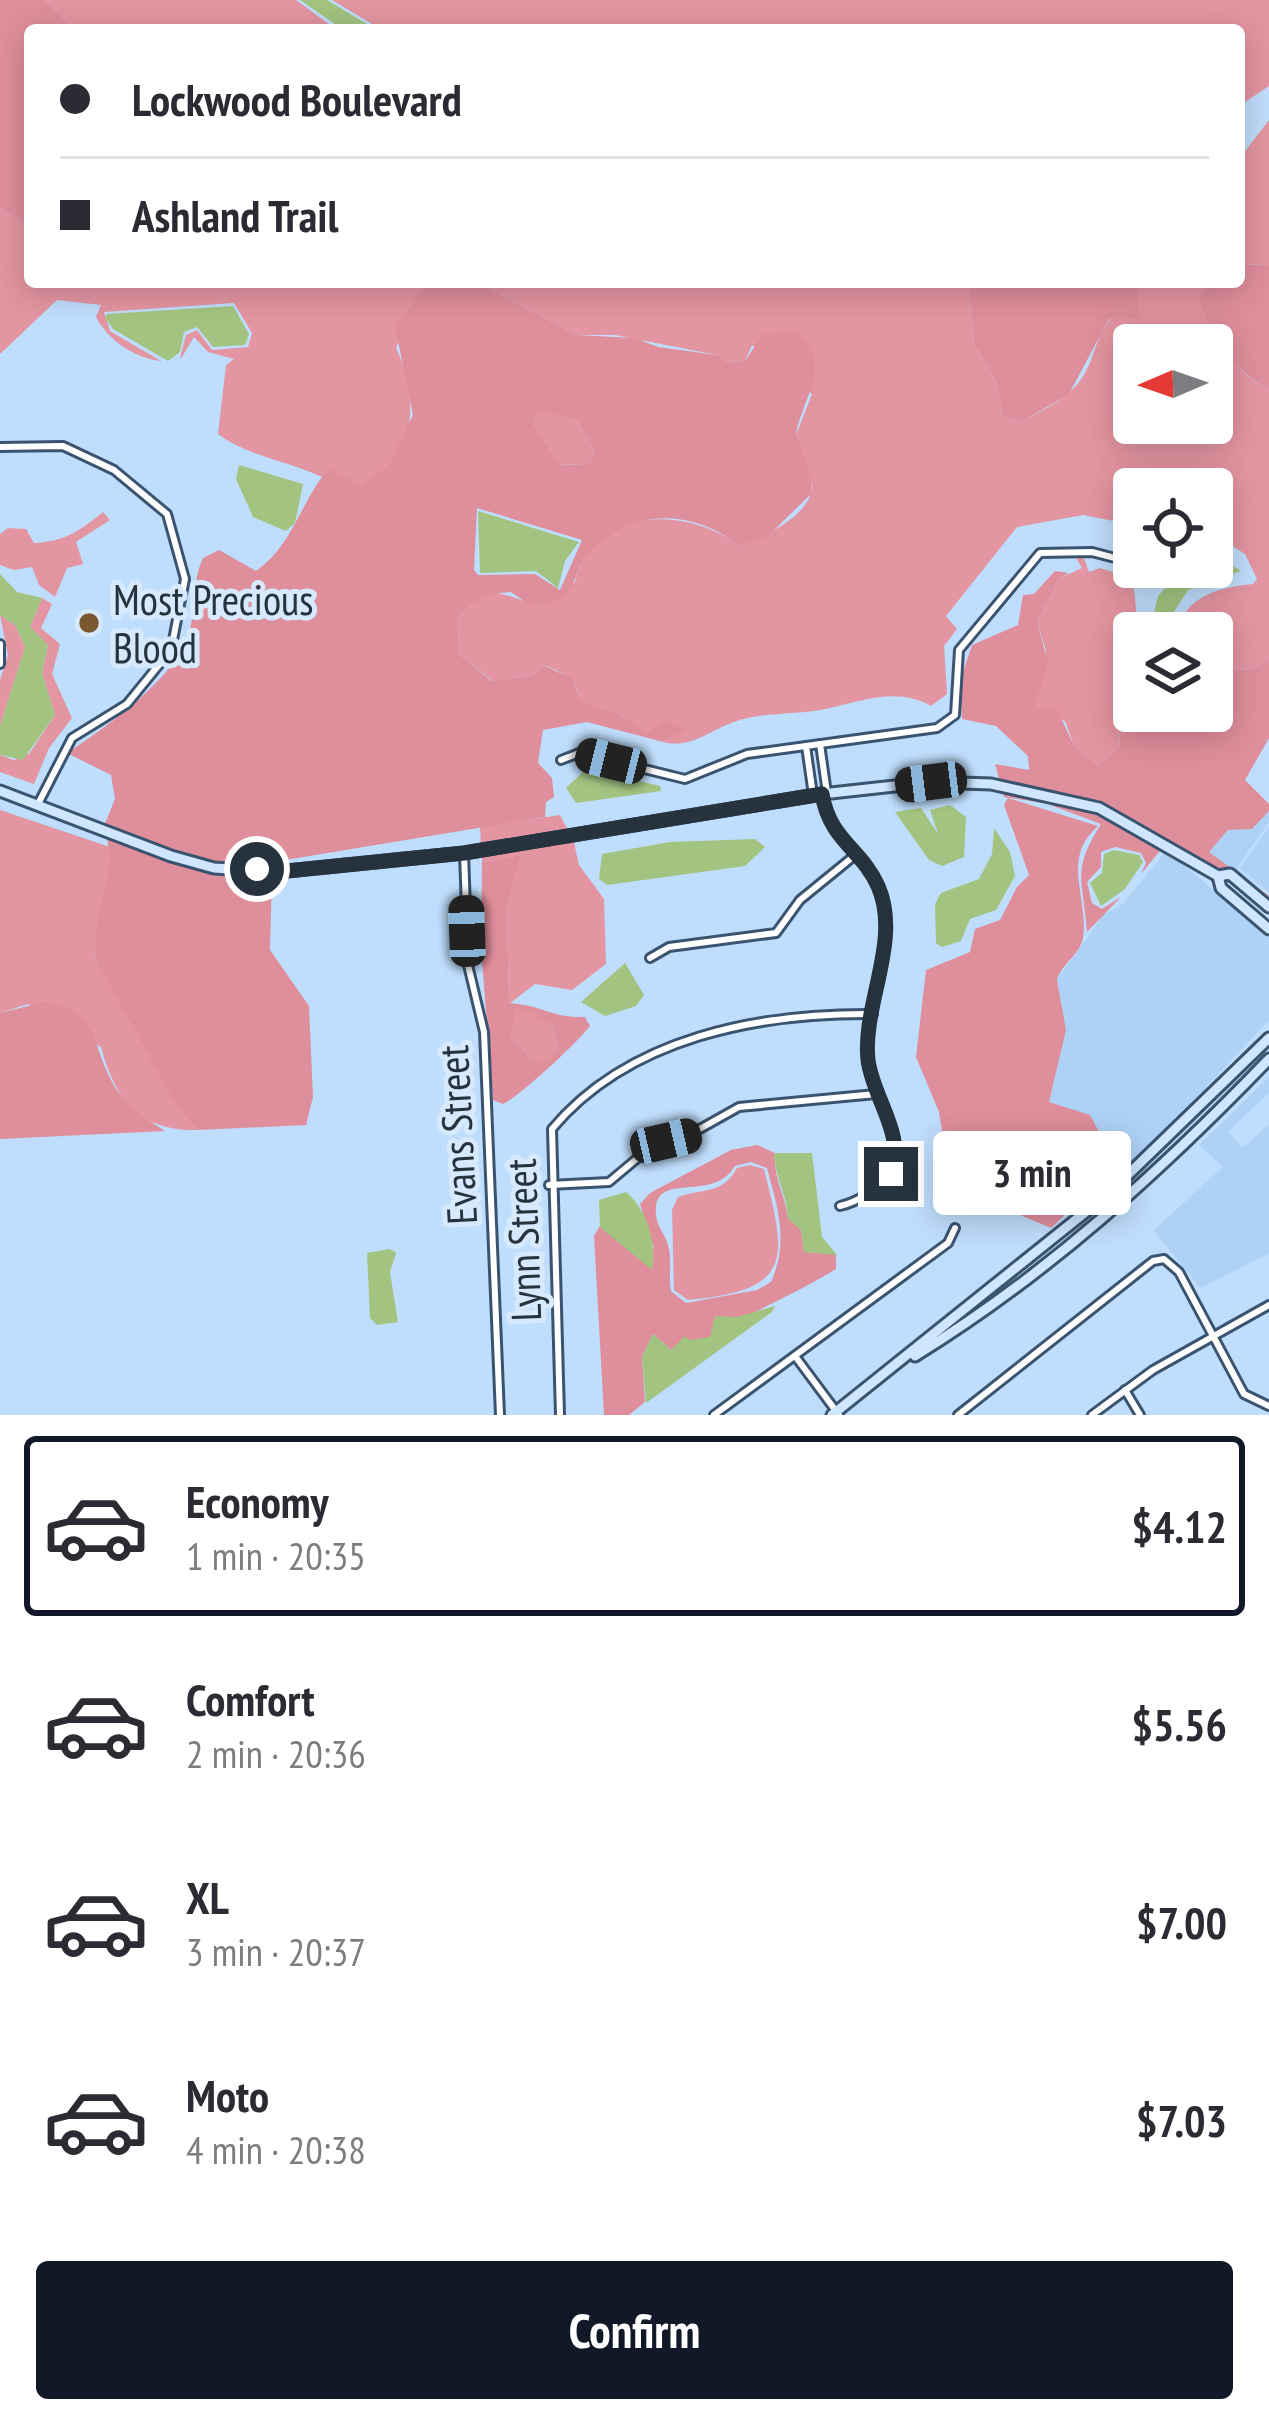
<!DOCTYPE html>
<html lang="en">
<head>
<meta charset="utf-8">
<style>
	body { margin:0; font-family:"PT Sans Narrow",sans-serif; background:#f7f7f7; color:#2b2b33; height:100vh; display:flex; flex-direction:column; font-size:45px; white-space:nowrap }
	* { box-sizing:border-box; margin:0 }
	p { font-size:39px; color:#7c7c81 }
	.icon { flex:none; width:66px; height:66px; fill:none; stroke:currentColor; stroke-width:2; stroke-linecap:round; stroke-linejoin:round }
	.map { position:relative; height:1415px; overflow:hidden }
	.side { display:flex; flex-direction:column; background:#fff; flex:1 }
	.side>* { flex:none }
	.guide { position:absolute; left:24px; top:24px; width:1221px; height:264px; border-radius:12px; box-shadow:0 6px 30px #0003; display:grid; align-content:center; height:264px; padding:0 36px; background:#fff }
	.needle { width:78px; rotate:268deg }
	.buttons { position:absolute; left:1113px; top:324px; display:grid; gap:24px }
	.buttons a { display:grid; place-items:center; width:120px; height:120px; border-radius:12px; background:#fff; box-shadow:0 6px 30px #0003; font-size:60px }
	.end { position:absolute; width:54px; height:54px; margin:-27px; border:15px solid #26323e; background:#fff; box-shadow:0 0 0 6px #fff }
	.from { border-radius:50% }
	.bubble { position:absolute; height:84px; border-radius:12px; background:#fff; box-shadow:0 6px 30px #0003; font-size:39px; font-weight:600; line-height:84px; text-align:center }
	.car { position:absolute; width:36px; height:72px; margin:-36px -18px; border-radius:15px; box-shadow:0 0 9px 3px #0007; background:linear-gradient(#222 24%,#8ab4d8 0 40%,#222 0 76%,#8ab4d8 0 86%,#222 0) }
	.guide b { display:flex; align-items:center; gap:42px; height:114px; font-size:45px }
	.guide b+b { border-top:3px solid #e1e1e2 }
	.guide i { width:30px; height:30px; background:#2b2b33 }
	ul { padding:21px 0 0; list-style:none }
	li { display:flex; align-items:center; gap:36px; height:180px; margin:0 24px 18px; padding:0 12px; border:6px solid transparent; border-radius:12px }
	li div { flex:1 }
	li b { display:block; font-size:45px }
	li em { font-style:normal; font-weight:600 }
	li.on { border-color:#111827 }
	li>.icon { width:108px; height:108px; stroke-width:1.5 }
	.cta { display:flex; gap:24px; margin-top:auto; padding:24px 36px }
	.cta a { flex:1; height:138px; border-radius:12px; background:#111827; color:#fff; font-size:48px; font-weight:600; line-height:138px; text-align:center }
	.map>svg:first-child { display:block }
</style>
</head>
<body>
<div class="map">
<svg width="1269" height="1415" viewBox="0 0 1269 1415">
	<rect width="100%" height="100%" fill="#bfddfc"/>
	<g fill="#aed2f6">
		<polygon points="1269,811 1269,822 1237,868 1267,895 1209,852 1228,830 1252,829"/>
		<polygon points="1269,827 1269,892 1240,868"/>
		<polygon points="1166,851 1269,935 1269,1020 1164,1132 1120,1172 1112,1171 1049,1103 1066,1030 1057,980 1104,914 1123,904"/>
		<polygon points="1269,1077 1269,1093 1228,1131 1242,1148 1269,1125 1269,1253 1200,1288 1154,1230 1223,1167 1199,1145"/>
	</g>
	<g fill="#e395a1" fill-rule="evenodd">
		<polygon points="45,0 296,0 337,30 75,30"/>
		<polygon points="332,0 1269,0 1269,86 1239,106 1239,30 382,30"/>
		<polygon points="1269,120 1269,265 1239,264 1239,159"/>
		<path d="M0,208L30,226V282H429L415,301L396,348C418,393 420,464 362,484L328,470L322,477C289,461 247,456 218,434L226,365L234,359L208,352L194,337L182,357L180,358L186,335L197,330L212,350L248,347L252,333L234,303L104,312L110,331L161,361C134,358 108,340 96,317L101,305L57,300L0,354Z"/>
		<path d="M478,282H968L974,344L996,381L1003,417L1023,421C1046,408 1072,397 1085,373C1095,354 1097,336 1110,319L1120,317L1138,282H1209L1204,285C1217,323 1228,374 1269,389V659C1245,678 1235,667 1212,660V633H1177C1184,596 1220,587 1253,584L1257,579L1245,554L1212,533V489H1134V525L1083,515L1017,527L946,616L957,629L944,646L947,694L931,706C896,685 856,703 820,710C792,715 761,712 734,722C708,731 691,749 663,742L686,730L647,734L617,713L580,701C576,679 563,672 543,665L533,675L493,681L460,655L457,620C484,576 504,597 538,605L575,582C593,505 688,506 740,546C764,537 815,514 812,482C810,467 799,451 796,435L812,394L752,345L745,361L725,362L717,355L615,335H576ZM1134,345H1212V423H1134Z"/>
		<polygon points="539,409 577,420 595,452 589,464 557,465 533,423"/>
		<path d="M103,512L110,520L76,542L83,564L67,568L55,597L39,585L32,567L14,570L0,565V534L8,528L26,529L34,543C64,542 81,530 103,512Z"/>
		<path d="M1076,558H1084L1089,572L1100,568L1129,577C1142,594 1134,669 1134,697L1122,702L1119,747L1098,765L1074,746L1065,721L1033,708L1046,651L1037,621L1060,578L1082,568Z"/>
		<polygon points="42,598 52,604 41,628 60,644 52,674 72,718 49,748 34,784 0,772 0,755 14,760 29,754 55,715 42,673 48,646 30,627"/>
		<polygon points="0,615 15,625 25,647 0,727 0,680 8,655"/>
		<path d="M0,810L110,847C120,886 89,913 96,960L198,1130C140,1132 115,1100 101,1047L28,1004L0,1013Z"/>
		<polygon points="560,815 569,832 481,846 480,827"/>
		<polygon points="573,838 579,865 604,899 606,964 572,990 535,984 509,1004 507,908 519,857 482,862 482,853"/>
		<polygon points="514,1009 532,1011 552,1024 557,1048 548,1061 532,1061 511,1036"/>
		<path d="M750,1165L764,1169C787,1260 794,1290 688,1300L674,1290L672,1210L678,1197C703,1188 722,1195 737,1168Z"/>
	</g>
	<g fill="#df8e9b" fill-rule="evenodd">
		<polygon points="0,0 45,0 75,30 30,30 30,226 0,208"/>
		<path d="M1239,264L1269,265V389C1238,377 1210,330 1199,300L1209,282H1239Z"/>
		<path d="M429,282H478L576,335L635,338L658,347L717,355L725,362L745,361L763,334L796,332C836,362 801,400 796,435L812,478L811,494L769,535L740,546C690,507 630,508 587,555C576,568 577,584 564,596C553,604 541,606 528,604L511,592C488,594 469,599 457,620L460,655L492,681L533,675L543,665L571,678L581,701L617,713L647,733L664,720L687,730L663,742L587,722L543,730L538,763L552,778L554,797L546,802L545,817L273,862L272,868L215,864L104,826L115,799L111,775L67,753C104,729 180,675 190,630C196,604 192,582 203,558L219,550L256,571C293,545 300,503 328,469L362,484L389,466L413,415L395,326ZM539,410L577,420L595,452L589,464L558,465L533,423ZM477,508L582,540L560,590L535,574L478,575L474,570Z"/>
		<polygon points="968,282 1075,282 1080,287 1138,282 1139,318 1109,319 1069,394 1023,421 1003,417 996,381 974,344"/>
		<path d="M1055,571L1069,573L1060,578L1037,621L1048,663L1034,708L1057,709L1074,746L1098,765L1119,747L1122,702L1134,697V711H1212V660C1235,667 1245,678 1269,659V738L1245,780L1269,804V811L1252,829L1228,830L1209,852L1269,896V902L1103,806L1000,782L995,764L1029,770L1028,756L996,726L962,719L960,681L972,645L1018,625L1023,595L1034,594Z"/>
		<path d="M1002,789L1097,812L1163,847L1141,874L1146,863L1141,853L1115,847L1101,852V867L1087,882L1092,903L1102,909L1121,897L1087,932C1083,878 1071,872 1101,824L1045,803L1004,797Z"/>
		<path d="M1008,798L1098,826C1060,859 1089,897 1083,938C1080,955 1062,963 1057,980L1066,1030L1049,1102L1090,1115L1104,1141L1101,1155L1112,1171L1051,1228L999,1206L961,1199L948,1170L939,1112L916,1057L926,970L970,952L975,929L1000,920L1017,887L1029,875L1004,805Z"/>
		<path d="M106,835L169,860L272,875L270,950L309,1006L313,1097L306,1125L198,1130L174,1101L96,960C89,913 119,881 106,835Z"/>
		<path d="M520,856L507,908L509,1003C542,1005 551,1018 585,1017L590,1026C578,1042 520,1096 503,1104L493,1100L481,948L482,862ZM515,1009L538,1015L534,1019L552,1024L557,1048L548,1061H532L511,1036Z"/>
		<path d="M48,1001C99,1016 90,1038 110,1078C122,1103 143,1117 165,1131L0,1139V1013Z"/>
		<path d="M757,1145L775,1153C773,1178 785,1194 788,1218L801,1230L804,1252L836,1254V1269C794,1295 756,1309 715,1334C702,1342 685,1343 671,1350L653,1334L642,1357L645,1402L629,1415H604L594,1236L600,1226L654,1248L640,1204L650,1193L731,1150ZM751,1162L767,1168C778,1210 789,1241 771,1282L757,1290L686,1303L671,1291C668,1275 673,1257 667,1242C664,1233 657,1226 656,1215C652,1168 712,1205 735,1166Z"/>
	</g>
	<g fill="#a3c480">
		<polygon points="300,0 327,0 377,30 342,29"/>
		<polygon points="233,306 249,334 245,345 213,347 197,327 184,332 180,352 168,361 113,329 105,318 107,314"/>
		<polygon points="239,465 303,484 295,523 286,531 253,517 236,479"/>
		<polygon points="478,511 579,542 565,561 558,588 536,571 480,573"/>
		<polygon points="1212,552 1241,571 1188,590 1163,629 1150,630 1158,596 1184,567 1212,567"/>
		<polygon points="0,574 17,592 42,598 30,627 48,645 42,673 55,715 23,760 0,755 0,727 25,647 15,625 0,615"/>
		<polygon points="587,768 660,786 661,791 576,803 566,788"/>
		<polygon points="950,805 966,817 964,857 942,866 929,860 895,812 921,808 938,834 930,810"/>
		<polygon points="994,828 1010,852 1015,876 996,910 970,919 961,941 942,947 936,943 935,904 941,893 979,879 992,854"/>
		<polygon points="755,839 765,847 745,866 607,885 599,879 602,854 670,842"/>
		<polygon points="1114,850 1139,855 1143,862 1125,889 1101,906 1090,883 1102,873 1104,854"/>
		<polygon points="625,963 644,995 636,1006 605,1016 581,1002"/>
		<path d="M774,1153H812L822,1237L837,1255L804,1252L801,1230L788,1219C787,1194 775,1178 774,1153Z"/>
		<path d="M626,1192C647,1209 657,1244 652,1270L600,1227L599,1200Z"/>
		<polygon points="390,1249 396,1253 390,1272 398,1322 377,1325 370,1318 367,1253"/>
		<polygon points="775,1306 772,1312 646,1403 642,1357 653,1334 671,1350 685,1336 689,1340 710,1337 715,1316 737,1317"/>
	</g>
	<g fill="none" stroke-linecap="round" stroke-linejoin="round">
		<defs>
			<g id="street">
				<polyline points="0,447 63,446 114,470 167,514 185,579 171,650 127,704 72,738 38,804"/>
				<polyline points="1149,567 1157,569"/>
				<polyline points="0,644 0,664"/>
				<polyline points="820,744 827,793"/>
				<polyline points="806,746 813,795"/>
				<polyline points="561,760 579,753 685,779 747,754 937,728 955,715 959,650 1040,553 1092,552 1134,563"/>
				<path d="M822,794C830,845 863,849 878,887C899,939 866,1001 868,1054C870,1092 907,1132 893,1171C888,1186 854,1203 840,1206"/>
				<polyline points="464,853 468,965 484,1032 500,1415"/>
				<polyline points="650,958 669,947 776,933 800,900 854,856"/>
				<polyline points="549,1185 609,1182 646,1151 689,1135 739,1107 876,1094"/>
				<polyline points="795,1356 839,1415"/>
				<polyline points="1125,1390 1140,1415"/>
				<path d="M560,1415L552,1129C629,1037 759,1013 873,1014"/>
				<polyline points="714,1415 948,1243 955,1228"/>
				<polyline points="958,1415 1153,1261 1164,1259 1179,1272 1244,1394 1269,1406"/>
				<polyline points="1092,1415 1153,1370 1269,1305"/>
			</g>
			<g id="secondary">
				<polyline points="0,791 171,856 214,868 277,872 464,853 822,794 931,782 991,784 1099,808 1218,876 1230,874 1269,907"/>
				<polyline points="1218,876 1221,888 1269,929"/>
				<path d="M915,1356C1047,1275 1162,1170 1269,1059"/>
				<polyline points="832,1415 1108,1194 1269,1038"/>
			</g>
		</defs>
		<use href="#street" stroke="#3a546f" stroke-width="12"/>
		<use href="#secondary" stroke="#3a546f" stroke-width="15"/>
		<use href="#street" stroke="#fff" stroke-width="6"/>
		<use href="#secondary" stroke="#cee6fe" stroke-width="9"/>
	</g>
	<g fill="none" stroke-linecap="round" stroke-linejoin="round">
		<path stroke="#26323e" stroke-width="15" d="M257,869L277,872L464,853L822,794C830,841 861,848 878,886C902,940 862,1005 868,1060C873,1099 906,1134 891,1174"/>
	</g>
	<circle fill="#79572f" stroke="#d7e9fc" stroke-width="4.5" cx="89" cy="623" r="12"/>
	<g text-anchor="middle" dominant-baseline="central" stroke-width="10" stroke-linejoin="round" paint-order="stroke">
		<g font-size="42" fill="#26323e" stroke="#d7e9fc" text-anchor="start">
			<text x="113" y="599">Most Precious<tspan x="113" dy="48">Blood</tspan></text>
		</g>
		<g font-size="42" fill="#26323e" stroke="#d7e9fc">
			<text transform="translate(457 1135) rotate(-93)">Evans Street</text>
			<text transform="translate(523 1240) rotate(-92)">Lynn Street</text>
		</g>
	</g>
</svg>
<div class="buttons">
<a><svg class="needle" viewBox="-14 -14 28 28"><path d="M0-13l5 13h-10z" fill="#e53935"/><path d="M0 13l5-13h-10z" fill="#7c7c81"/></svg></a>
<a><svg class="icon" aria-label="locate" viewBox="0 0 24 24"><circle cx="12" cy="12" r="6"/><path d="M12 2v4M12 18v4M2 12h4M18 12h4"/></svg></a>
<a><svg class="icon" aria-label="layers" viewBox="0 0 24 24"><path d="M12 4l9 5-9 5-9-5zM3 14l9 5 9-5"/></svg></a>
</div>
<i class="end from" style="left:257px;top:869px"></i>
<i class="end" style="left:891px;top:1174px"></i>
<div class="bubble" style="left:933px;top:1131px;width:198px">3 min</div>
<i class="car" style="left:611px;top:761px;rotate:284deg"></i>
<i class="car" style="left:931px;top:782px;rotate:263deg"></i>
<i class="car" style="left:467px;top:931px;rotate:358deg"></i>
<i class="car" style="left:666px;top:1141px;rotate:77deg"></i>
<div class="guide">
<b><i class="from"></i>Lockwood Boulevard</b>
<b><i></i>Ashland Trail</b>
</div>
</div>
<section class="side">
<ul>
<li class="on"><svg class="icon" aria-label="car" viewBox="0 0 24 24"><path d="M5 17H2v-5l4-1 3-4h7l3 4 3 1v5h-3M9 17h6M6 11h13"/><circle cx="7" cy="17" r="2"/><circle cx="17" cy="17" r="2"/></svg><div><b>Economy</b><p>1 min · 20:35</p></div><em>$4.12</em></li>
<li><svg class="icon" aria-label="car" viewBox="0 0 24 24"><path d="M5 17H2v-5l4-1 3-4h7l3 4 3 1v5h-3M9 17h6M6 11h13"/><circle cx="7" cy="17" r="2"/><circle cx="17" cy="17" r="2"/></svg><div><b>Comfort</b><p>2 min · 20:36</p></div><em>$5.56</em></li>
<li><svg class="icon" aria-label="car" viewBox="0 0 24 24"><path d="M5 17H2v-5l4-1 3-4h7l3 4 3 1v5h-3M9 17h6M6 11h13"/><circle cx="7" cy="17" r="2"/><circle cx="17" cy="17" r="2"/></svg><div><b>XL</b><p>3 min · 20:37</p></div><em>$7.00</em></li>
<li><svg class="icon" aria-label="car" viewBox="0 0 24 24"><path d="M5 17H2v-5l4-1 3-4h7l3 4 3 1v5h-3M9 17h6M6 11h13"/><circle cx="7" cy="17" r="2"/><circle cx="17" cy="17" r="2"/></svg><div><b>Moto</b><p>4 min · 20:38</p></div><em>$7.03</em></li>
</ul>
<div class="cta"><a>Confirm</a></div>
</section>
</body>
</html>
